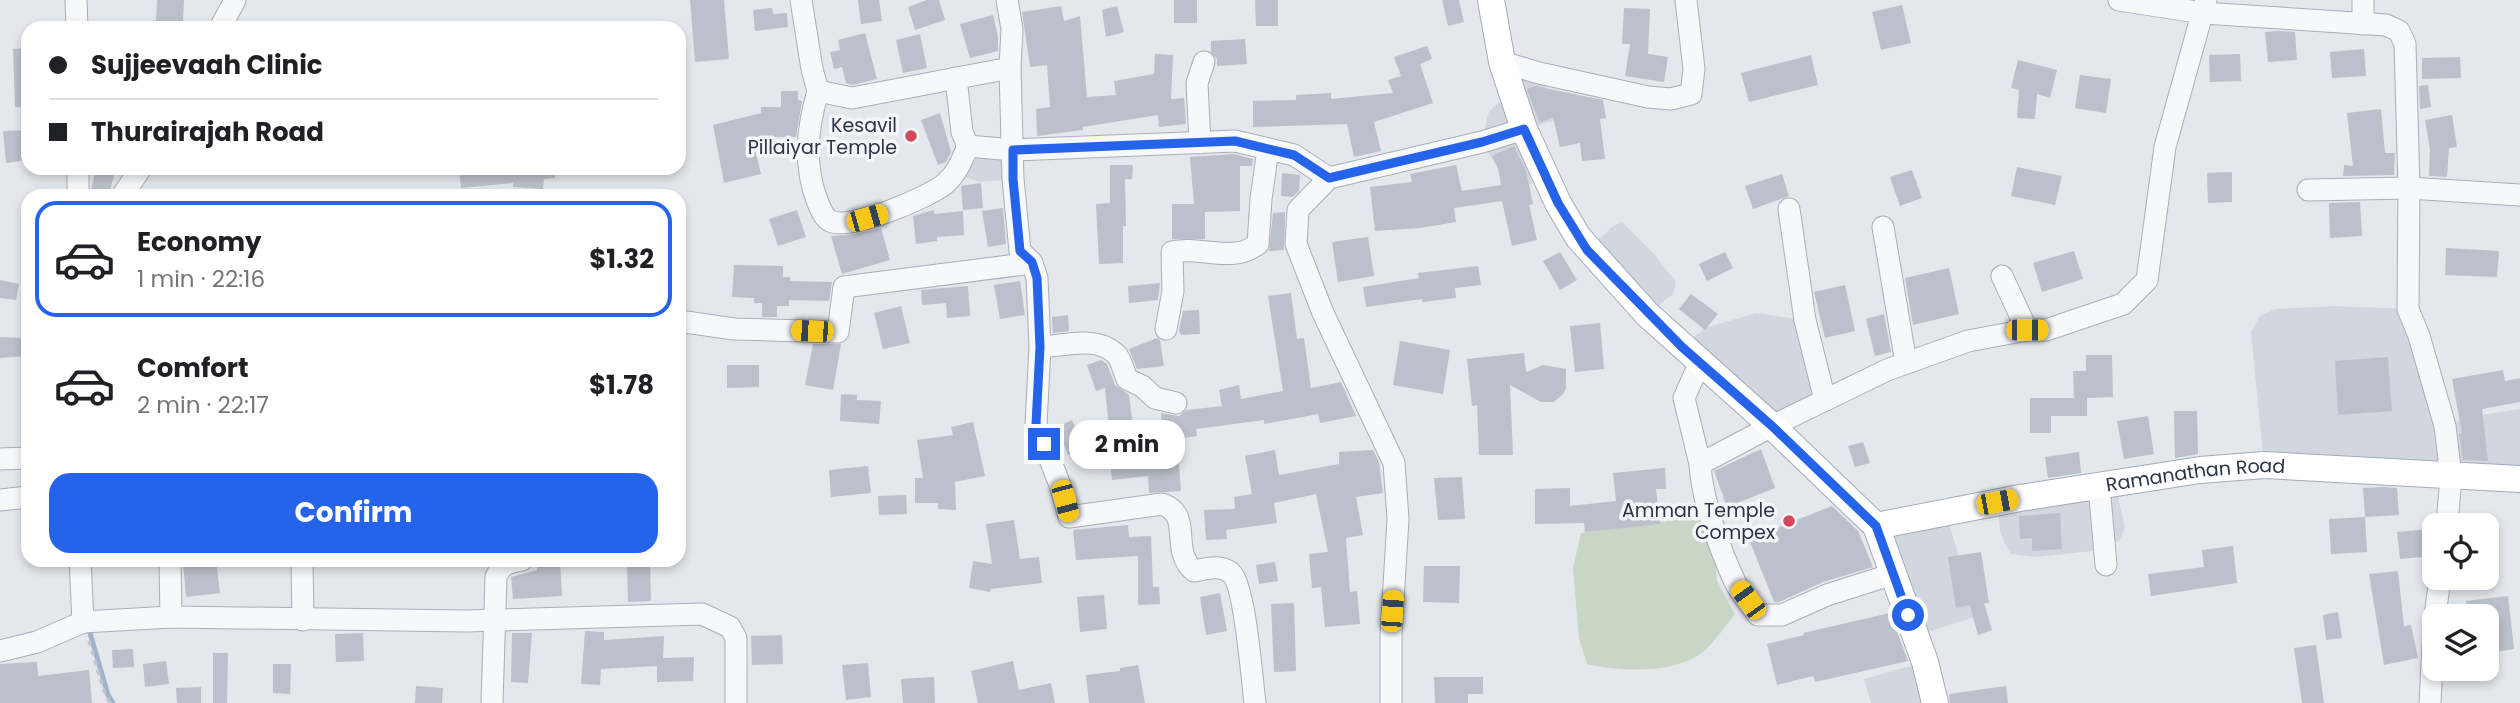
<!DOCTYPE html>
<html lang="en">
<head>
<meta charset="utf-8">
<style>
	body { margin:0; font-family:Poppins,sans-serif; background:#f2f2f2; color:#202124; height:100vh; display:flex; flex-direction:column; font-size:26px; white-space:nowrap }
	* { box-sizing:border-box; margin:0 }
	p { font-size:23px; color:#757577 }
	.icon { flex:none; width:38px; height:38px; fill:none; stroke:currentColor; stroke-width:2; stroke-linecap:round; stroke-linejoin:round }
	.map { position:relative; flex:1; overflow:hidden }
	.side { position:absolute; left:21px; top:189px; width:665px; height:378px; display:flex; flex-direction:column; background:#fff; border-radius:21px; box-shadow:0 4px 10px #0003 }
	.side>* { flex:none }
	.hud { position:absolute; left:21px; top:21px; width:665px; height:154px; border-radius:21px; box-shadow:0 4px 10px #0003; display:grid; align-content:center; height:154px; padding:0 28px; background:#fff }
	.controls { position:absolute; left:2422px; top:513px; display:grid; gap:14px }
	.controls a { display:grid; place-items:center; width:77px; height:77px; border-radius:14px; background:#fff; box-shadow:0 4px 10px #0003; font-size:35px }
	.end { position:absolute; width:32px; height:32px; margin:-16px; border:9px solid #2563eb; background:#fff; box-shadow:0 0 0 4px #fff }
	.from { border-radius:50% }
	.bubble { position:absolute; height:49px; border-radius:21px; background:#fff; box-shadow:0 4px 10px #0003; font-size:23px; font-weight:700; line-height:49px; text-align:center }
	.car { position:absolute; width:21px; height:42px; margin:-21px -10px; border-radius:9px; box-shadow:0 0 5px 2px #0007; background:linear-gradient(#f5c518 24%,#345 0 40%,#f5c518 0 76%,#345 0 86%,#f5c518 0) }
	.hud b { display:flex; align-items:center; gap:24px; height:66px; font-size:26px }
	.hud b+b { border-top:2px solid #e0e0e0 }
	.hud i { width:18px; height:18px; background:#202124 }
	ul { padding:12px 0 0; list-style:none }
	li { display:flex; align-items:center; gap:21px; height:116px; margin:0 14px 10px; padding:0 14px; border:4px solid transparent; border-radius:21px }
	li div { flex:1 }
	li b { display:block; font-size:26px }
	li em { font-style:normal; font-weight:700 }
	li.active { border-color:#2563eb }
	li>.icon { width:63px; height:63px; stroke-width:1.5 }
	.cta { display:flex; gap:14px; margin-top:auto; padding:14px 28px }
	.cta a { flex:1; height:80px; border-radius:21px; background:#2563eb; color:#fff; font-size:28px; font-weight:700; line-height:80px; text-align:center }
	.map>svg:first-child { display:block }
</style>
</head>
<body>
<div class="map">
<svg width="2520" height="703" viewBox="0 0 2520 703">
	<rect width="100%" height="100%" fill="#e4e7ec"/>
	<g fill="#d2d6de">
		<polygon points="1502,62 1539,73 1557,104 1559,114 1553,121 1524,129 1544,176 1523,188 1507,183 1482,142 1488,114 1493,107 1512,94"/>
		<polygon points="968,146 1013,150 1013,179 979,182 956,173"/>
		<polygon points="1622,222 1653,253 1676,282 1673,294 1647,314 1587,250 1612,227"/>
		<polygon points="2333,306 2408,309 2445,426 2470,417 2520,409 2520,479 2264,465 2251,332 2260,316 2276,309"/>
		<polygon points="1756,313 1805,320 1825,400 1772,426 1682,347 1705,328"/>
		<polygon points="2115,483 2125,528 2119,541 2092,551 2036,557 2011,554 2004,542 2000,530 1997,502"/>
		<polygon points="1945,512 1978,616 1915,636 1876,526"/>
		<polygon points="1925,662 1935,703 1871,703 1864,679"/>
	</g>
	<path fill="#c9d6c5" d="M1705,516L1715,555L1717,581L1735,614C1725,626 1715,642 1703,652C1674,674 1621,672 1587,664L1579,639L1573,568L1581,533Z"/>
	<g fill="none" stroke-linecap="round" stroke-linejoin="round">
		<polyline stroke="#9fb4cc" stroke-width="5" points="88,626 108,695 113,703"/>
	</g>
	<g fill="#bbc0ca">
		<polygon points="157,0 184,0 183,22 156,21"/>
		<polygon points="690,0 724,0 729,59 695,62"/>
		<polygon points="858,0 879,0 882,21 861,24"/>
		<polygon points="927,0 939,0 945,20 915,30 908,7"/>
		<rect x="1174" y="0" width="23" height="23"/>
		<polygon points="1255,0 1278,0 1278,26 1256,26"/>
		<polygon points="1442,0 1459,0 1464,22 1448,26"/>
		<polygon points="1902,5 1911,43 1881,50 1872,12"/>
		<polygon points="1061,6 1064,21 1080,16 1087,97 1116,95 1114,81 1154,74 1155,54 1173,55 1171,99 1184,98 1186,124 1159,127 1158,115 1083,127 1083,130 1037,136 1036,109 1050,107 1047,65 1030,67 1022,12"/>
		<polygon points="1117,6 1124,32 1106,37 1102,10"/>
		<polygon points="772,8 773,14 787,13 788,27 755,31 753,10"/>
		<polygon points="1624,8 1650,9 1648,54 1668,57 1664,82 1625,76 1630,44 1622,44"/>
		<polygon points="993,15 998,37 998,51 970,58 960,24"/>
		<polygon points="2277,31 2295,32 2297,60 2268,62 2265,32"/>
		<polygon points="865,33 877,79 852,85 846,83 842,67 834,69 830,52 840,50 838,40"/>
		<polygon points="920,34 927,68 903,73 896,40"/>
		<polygon points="1245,39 1247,64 1217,66 1217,59 1211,52 1211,41"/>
		<polygon points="1427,46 1432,59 1420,64 1433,103 1374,122 1381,151 1354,157 1347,124 1253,127 1253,101 1296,100 1296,95 1331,93 1331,99 1393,93 1388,80 1401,76 1394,57"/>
		<polygon points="28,48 28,107 15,107 13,49"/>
		<polygon points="2364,49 2366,76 2332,78 2330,52"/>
		<polygon points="2240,54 2241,81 2210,82 2209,55"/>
		<polygon points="1811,55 1818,85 1749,102 1741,73"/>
		<polygon points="2460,57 2461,78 2422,79 2422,58"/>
		<polygon points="2018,60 2057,70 2050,98 2037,94 2035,119 2017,118 2019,90 2011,88"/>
		<polygon points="2080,75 2111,79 2106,113 2075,108"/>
		<polygon points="2428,85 2431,107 2420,109 2419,86"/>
		<polygon points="1535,86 1603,100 1606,118 1600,119 1605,159 1582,161 1580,143 1560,147 1553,117 1540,123 1533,106 1527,89"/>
		<polygon points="781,91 798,91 798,100 802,101 796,137 752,137 761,174 724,183 713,125 761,113 761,107 781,107"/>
		<polygon points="2381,109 2385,153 2395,153 2394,175 2343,176 2344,165 2353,166 2347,113"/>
		<polygon points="940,113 951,152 946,162 938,165 921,120"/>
		<polygon points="2452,115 2457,147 2449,148 2447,177 2429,176 2430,150 2425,120"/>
		<polygon points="28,130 28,160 6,163 3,131"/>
		<polygon points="1514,146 1526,171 1533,204 1529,205 1537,240 1512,246 1502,201 1454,208 1456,222 1420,228 1375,231 1370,187 1412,182 1410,174 1456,165 1462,191 1501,185 1498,168 1492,156"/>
		<polygon points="1234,154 1253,159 1252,166 1240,166 1240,211 1205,212 1205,239 1172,239 1172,204 1194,204 1190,157"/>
		<polygon points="1110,165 1133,165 1132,179 1125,179 1126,226 1123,226 1123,263 1099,264 1096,204 1110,203"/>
		<polygon points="2017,167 2062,176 2055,205 2011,196"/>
		<polygon points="96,168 115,171 109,195 91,190"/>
		<polygon points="459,168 555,168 555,178 544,179 543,189 513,187 513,183 461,188"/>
		<polygon points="1912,170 1922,198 1900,206 1890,177"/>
		<polygon points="2232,172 2232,202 2208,203 2207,173"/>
		<polygon points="1282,173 1300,175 1299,191 1292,197 1281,196"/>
		<polygon points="1782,174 1789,196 1753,209 1745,186"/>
		<polygon points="981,183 983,208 963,210 961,186"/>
		<polygon points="2360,202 2362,236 2330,238 2329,203"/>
		<polygon points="1003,208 1006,244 988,247 982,211"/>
		<polygon points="797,210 806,237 778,246 769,219"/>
		<polygon points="934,210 934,214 963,211 964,235 937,237 937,241 916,244 913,216"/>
		<polygon points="1285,212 1284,250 1269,251 1273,213"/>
		<polygon points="881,228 890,260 842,274 831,236 856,234"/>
		<polygon points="1368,237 1374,276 1338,282 1332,242"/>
		<polygon points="2446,248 2499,251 2497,277 2445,275"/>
		<polygon points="2074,251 2083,279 2042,292 2033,263"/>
		<polygon points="1560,252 1577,280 1560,290 1543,261"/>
		<polygon points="1725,252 1733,268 1707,281 1699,264"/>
		<polygon points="734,265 783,266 783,277 790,277 790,281 832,282 829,301 789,300 789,306 777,306 777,317 762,317 762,303 754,303 754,298 732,297"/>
		<polygon points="1478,266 1481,285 1455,288 1456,298 1422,302 1422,299 1366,307 1363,287 1419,278 1418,273"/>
		<polygon points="1949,268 1959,314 1913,325 1905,278"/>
		<polygon points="0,280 19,284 16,300 0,298"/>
		<polygon points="1020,281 1025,315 1000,319 994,285"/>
		<polygon points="1160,283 1158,300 1129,303 1128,286"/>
		<polygon points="1845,285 1855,331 1825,338 1814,292"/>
		<polygon points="968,286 970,316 947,318 946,303 922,305 921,290"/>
		<polygon points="1291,293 1297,339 1304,338 1311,388 1341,382 1356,416 1320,423 1318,414 1264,424 1264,420 1196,429 1197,436 1177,439 1181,491 1149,493 1148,476 1112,480 1106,429 1109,428 1105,388 1096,391 1087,365 1101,360 1107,364 1115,385 1129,395 1133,427 1162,424 1161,413 1179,416 1187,410 1222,406 1219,390 1239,385 1241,399 1283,391 1268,296"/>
		<polygon points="1691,294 1718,314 1705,330 1679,309"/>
		<polygon points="901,306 910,343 883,349 874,313"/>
		<polygon points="1199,310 1200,334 1181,335 1179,330 1183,311"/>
		<polygon points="1884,314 1891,352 1875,356 1866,319"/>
		<polygon points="1068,315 1069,331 1053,333 1052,317"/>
		<polygon points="1600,323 1604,369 1575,372 1570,326"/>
		<polygon points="0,337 28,338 28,356 0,358"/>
		<polygon points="1157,338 1160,340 1164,366 1137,369 1129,349"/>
		<polygon points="1400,341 1450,350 1443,394 1393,385"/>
		<polygon points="813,344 841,344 833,390 805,385"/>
		<polygon points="1524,353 1526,372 1543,365 1566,369 1566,388 1563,394 1554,402 1541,402 1510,385 1513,455 1479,455 1477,405 1472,406 1467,359"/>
		<polygon points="2086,355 2112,355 2113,397 2087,398 2087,416 2051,416 2051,433 2030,433 2030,398 2074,398 2073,371 2086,371"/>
		<polygon points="2388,357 2392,411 2338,415 2335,361"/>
		<polygon points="727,365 759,365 759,387 727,388"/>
		<polygon points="2503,370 2505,381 2520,378 2520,402 2482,409 2488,461 2463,460 2459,434 2462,433 2452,379"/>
		<polygon points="841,394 857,395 857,400 881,401 879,424 840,421"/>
		<polygon points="2174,411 2197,411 2198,454 2175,458"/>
		<polygon points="2148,416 2154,454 2124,459 2117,421"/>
		<polygon points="1072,420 1084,448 1068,455 1056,427"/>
		<polygon points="973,422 985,476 955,482 956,510 938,509 938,503 915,503 915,478 923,478 917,440 953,435 951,427"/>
		<polygon points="1863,442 1870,463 1855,467 1848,446"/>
		<polygon points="1761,449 1775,488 1727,507 1714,471"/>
		<polygon points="1275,450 1279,475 1339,464 1339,452 1373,450 1379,462 1383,493 1356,497 1363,535 1346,538 1350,592 1357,591 1360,624 1325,627 1321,587 1312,588 1309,554 1328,552 1316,494 1274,503 1277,523 1226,530 1227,539 1206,540 1204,510 1235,509 1234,497 1252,494 1245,456"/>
		<polygon points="2079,452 2081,473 2048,478 2045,457"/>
		<polygon points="868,466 871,493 831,497 829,470"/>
		<polygon points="1665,468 1666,489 1656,489 1660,524 1585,532 1584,523 1535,524 1535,489 1570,488 1570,506 1616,501 1613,473"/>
		<polygon points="1462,477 1465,519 1438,520 1434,478"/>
		<polygon points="2383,487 2397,488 2399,515 2365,517 2363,488"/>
		<polygon points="906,495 907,514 879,515 878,496"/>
		<polygon points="1832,506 1858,531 1873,567 1823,582 1779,602 1774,602 1749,539"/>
		<polygon points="2060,513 2062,549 2032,551 2032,538 2020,539 2019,516"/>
		<polygon points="2365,517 2367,552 2331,554 2329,519"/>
		<polygon points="1014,520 1020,559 1039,557 1042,583 991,589 990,592 969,588 973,561 992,564 986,524"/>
		<polygon points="1128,525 1129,537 1151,536 1153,587 1159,587 1160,604 1138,605 1138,556 1076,560 1073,530"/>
		<polygon points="2431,529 2433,556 2400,559 2397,532"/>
		<polygon points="2233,546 2237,583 2151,596 2148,574 2204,567 2202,550"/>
		<polygon points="1981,552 1989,603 1984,603 1992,630 1978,635 1970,605 1956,608 1948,557"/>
		<polygon points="216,560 220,593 186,597 183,562"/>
		<polygon points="560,560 562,596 513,599 511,577 537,570 537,562"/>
		<polygon points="650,562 651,601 628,602 627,563"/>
		<polygon points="1275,562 1278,581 1259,584 1256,565"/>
		<polygon points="1424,566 1460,566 1459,603 1423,602"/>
		<polygon points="2398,571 2404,626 2411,625 2418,658 2384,665 2369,574"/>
		<polygon points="1220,593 1227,631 1206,635 1200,597"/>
		<polygon points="1104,595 1107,629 1080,632 1077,597"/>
		<polygon points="2508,596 2514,649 2487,653 2487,616 2468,616 2466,601"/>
		<polygon points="1294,603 1296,671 1274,672 1271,604"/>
		<polygon points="2338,612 2342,638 2326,640 2323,615"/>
		<polygon points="1890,613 1908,661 1815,682 1813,676 1777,685 1767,644 1804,635 1803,633"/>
		<polygon points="585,631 604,632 604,640 664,636 663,658 694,657 693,681 657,682 657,666 601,669 600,685 581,684"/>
		<polygon points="363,633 364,661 336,662 335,634"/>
		<polygon points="512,633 532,633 528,683 511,682"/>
		<polygon points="782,635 783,664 752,665 751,636"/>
		<polygon points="2316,645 2324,703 2302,703 2294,648"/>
		<polygon points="133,649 134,667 113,668 112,650"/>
		<polygon points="213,653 228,653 227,703 213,703"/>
		<polygon points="166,661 169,684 145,687 143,664"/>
		<polygon points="1013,661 1019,690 1051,683 1055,703 978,703 971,671"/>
		<polygon points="37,662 38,676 89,670 92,703 0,703 0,664"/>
		<polygon points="868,663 871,697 846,700 842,665"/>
		<polygon points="273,664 291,664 290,694 273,693"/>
		<polygon points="1138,665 1145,703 1089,703 1086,675 1120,671 1120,668"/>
		<polygon points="934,677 935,703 903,703 901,679"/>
		<polygon points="1434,677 1483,677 1483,694 1468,694 1468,703 1435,703"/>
		<polygon points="416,686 443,688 442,703 415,703"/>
		<polygon points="2006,686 2008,703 1950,703 1949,694"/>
		<polygon points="201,687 201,703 177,703 176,688"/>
	</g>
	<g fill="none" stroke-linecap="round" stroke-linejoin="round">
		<defs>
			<g id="minor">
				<polyline points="76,0 77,28"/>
				<polyline points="801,0 812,69 818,91 852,98 1010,68 1012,29 1007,0"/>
				<polyline points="2119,0 2203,13 2386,25 2399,31 2405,44 2409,188 2408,309 2419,336 2445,426 2451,476 2447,525"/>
				<polyline points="2363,24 2363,0"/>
				<polyline points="220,28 235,0"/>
				<polyline points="1502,62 1539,73 1648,97 1671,99 1691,94 1694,69 1686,0"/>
				<polyline points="956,78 962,132 968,146 1013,150 1235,141 1294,155 1329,178"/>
				<path d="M818,91C807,129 803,165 818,203C821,209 823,217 830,221C850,231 930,197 946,183C957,173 962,160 968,146"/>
				<polyline points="1200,143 1197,83 1204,62"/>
				<polyline points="78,168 78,196"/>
				<polyline points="2308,190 2409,188 2520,195"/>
				<polyline points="122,196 141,168"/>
				<polyline points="1789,209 1805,320 1825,400"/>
				<polyline points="1883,227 1906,363"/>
				<path d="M1032,263L1037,278L1040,347L1036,424L1060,485L1069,517L1162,504C1194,515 1169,550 1194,571C1206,569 1220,564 1231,573C1245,585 1252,680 1255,703"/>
				<polyline points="2002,276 2027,330"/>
				<polyline points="679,321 734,329 838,332 844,287 1032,263 1020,251 1013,179 1010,68"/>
				<path d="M1166,329L1173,291L1172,252C1194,247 1214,256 1236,253C1244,253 1252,248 1258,244L1261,199L1268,149"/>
				<path d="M1040,347C1064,346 1096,335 1116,354C1121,359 1124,372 1127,379L1142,386L1155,398L1176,403"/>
				<polyline points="1700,362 1684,398 1700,464"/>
				<polyline points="0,459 28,458"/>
				<polyline points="2099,486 2106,565"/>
				<polyline points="0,500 28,497"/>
				<polyline points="170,560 171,617"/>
				<polyline points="302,560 303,620"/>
				<path d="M1893,574L1827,595L1782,615H1758C1751,605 1742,595 1736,584C1720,550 1702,501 1700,464L1772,426L1887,370L1968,341L2027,330H2046L2123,304L2147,280L2165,147L2206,0"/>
				<polyline points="2435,616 2440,578"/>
				<polyline points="83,622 171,617 467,621 702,614 730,627 736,638 736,703"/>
				<polyline points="0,651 37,642 83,622 80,560"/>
				<path d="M492,703L496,577C501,565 508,562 522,560"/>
				<polyline points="1391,703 1391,635 1398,519 1394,463 1323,313 1296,244 1298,210 1329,178 1482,142 1524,129"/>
				<polyline points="2430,703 2434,625"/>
			</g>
			<g id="major">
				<polyline points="1491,0 1502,62 1524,129 1558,203 1578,237 1647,314 1772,426 1876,526 1925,662 1935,703"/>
				<path id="s1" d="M1876,526L2020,498L2200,470L2264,465L2520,479"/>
			</g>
		</defs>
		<use href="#minor" stroke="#a9aeb7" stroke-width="23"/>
		<use href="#major" stroke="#a3abb8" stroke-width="28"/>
		<polyline stroke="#c2c5cb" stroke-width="3.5" stroke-dasharray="5 5" stroke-linecap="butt" points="89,641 104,691 110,703"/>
		<use href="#minor" stroke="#f7f8fa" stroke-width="21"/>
		<use href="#major" stroke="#fff" stroke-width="26"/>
	</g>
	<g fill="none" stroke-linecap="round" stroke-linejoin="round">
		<polyline stroke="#2563eb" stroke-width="9" points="1044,444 1036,424 1040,347 1037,278 1032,262 1020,251 1013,179 1013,150 1235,141 1294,155 1329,178 1482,142 1524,129 1558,203 1587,250 1682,347 1772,426 1876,526 1908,615"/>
	</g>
	<g fill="#d1495b" stroke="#f4f6f9" stroke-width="2.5">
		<circle cx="911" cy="136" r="7"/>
		<circle cx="1789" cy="521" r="7"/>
	</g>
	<g text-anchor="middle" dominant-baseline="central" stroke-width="7" stroke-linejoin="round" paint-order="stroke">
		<g font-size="19" fill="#2b3445" stroke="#f4f6f9" text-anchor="end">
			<text x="897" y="125">Kesavil<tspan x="897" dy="22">Pillaiyar Temple</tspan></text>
			<text x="1775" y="510">Amman Temple<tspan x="1775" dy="22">Compex</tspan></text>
		</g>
		<g font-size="19" fill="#2b3445" stroke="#f4f6f9">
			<text stroke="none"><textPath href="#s1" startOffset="324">Ramanathan Road</textPath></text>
		</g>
	</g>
</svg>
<div class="controls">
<a><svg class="icon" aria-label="locate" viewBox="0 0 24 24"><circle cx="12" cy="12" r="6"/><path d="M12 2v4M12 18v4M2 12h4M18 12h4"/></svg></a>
<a><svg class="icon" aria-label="layers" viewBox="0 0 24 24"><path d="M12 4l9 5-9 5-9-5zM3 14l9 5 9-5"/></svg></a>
</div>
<i class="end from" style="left:1908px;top:615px"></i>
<i class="end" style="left:1044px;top:444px"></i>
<div class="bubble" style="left:1069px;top:420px;width:116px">2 min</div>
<i class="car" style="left:867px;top:218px;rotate:74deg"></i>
<i class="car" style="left:2027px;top:330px;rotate:90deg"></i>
<i class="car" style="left:812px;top:331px;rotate:272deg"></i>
<i class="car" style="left:1065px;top:501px;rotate:165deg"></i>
<i class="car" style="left:1997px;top:502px;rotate:79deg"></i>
<i class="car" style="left:1748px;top:600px;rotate:324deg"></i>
<i class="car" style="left:1392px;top:611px;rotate:4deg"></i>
<div class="hud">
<b><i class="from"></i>Sujjeevaah Clinic</b>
<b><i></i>Thurairajah Road</b>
</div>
<section class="side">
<ul>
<li class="active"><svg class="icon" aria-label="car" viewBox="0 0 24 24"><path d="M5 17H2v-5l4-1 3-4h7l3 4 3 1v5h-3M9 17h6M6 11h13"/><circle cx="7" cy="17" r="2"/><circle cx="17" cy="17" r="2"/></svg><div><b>Economy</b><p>1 min · 22:16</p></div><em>$1.32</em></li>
<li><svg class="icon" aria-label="car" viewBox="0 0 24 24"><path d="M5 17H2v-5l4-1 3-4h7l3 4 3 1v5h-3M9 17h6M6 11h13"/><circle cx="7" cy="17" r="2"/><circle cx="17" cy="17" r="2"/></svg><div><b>Comfort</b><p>2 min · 22:17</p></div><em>$1.78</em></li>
</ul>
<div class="cta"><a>Confirm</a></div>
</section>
</div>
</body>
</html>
